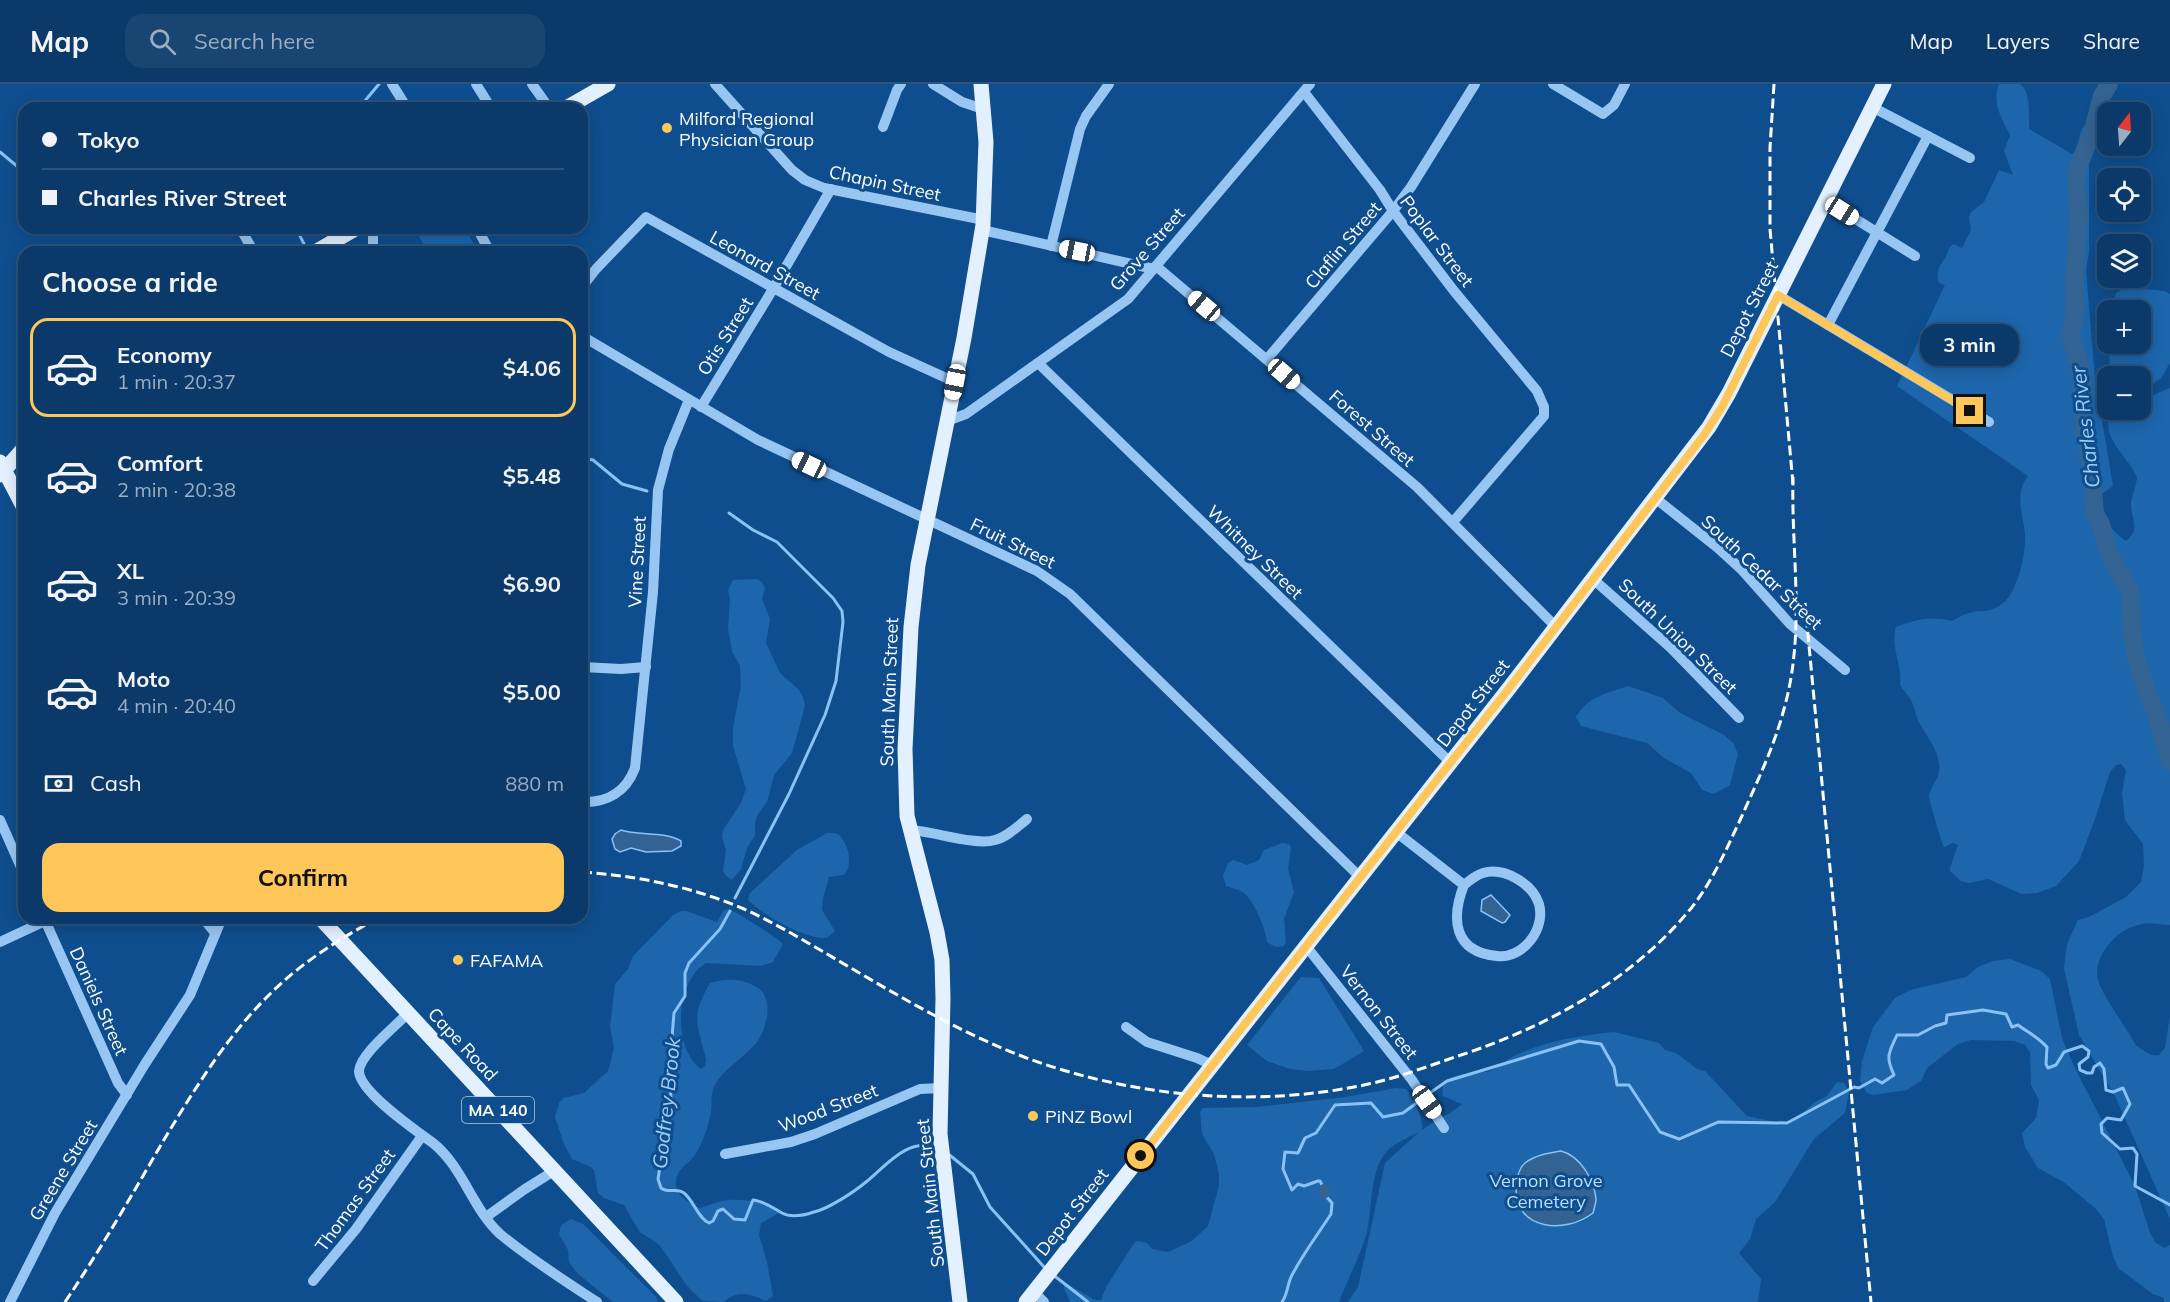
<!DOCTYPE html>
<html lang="en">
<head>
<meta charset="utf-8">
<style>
	body { margin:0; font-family:Mulish,sans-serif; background:#194572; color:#f1f3f6; height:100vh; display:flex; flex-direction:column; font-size:22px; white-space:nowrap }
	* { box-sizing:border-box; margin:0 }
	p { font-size:20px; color:#9aadc1 }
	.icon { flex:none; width:33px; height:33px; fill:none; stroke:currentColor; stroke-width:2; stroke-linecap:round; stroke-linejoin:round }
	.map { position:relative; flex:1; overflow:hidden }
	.panel { position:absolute; left:18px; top:162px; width:570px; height:678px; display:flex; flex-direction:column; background:#0b3a6a; border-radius:18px; box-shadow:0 3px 15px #0003,0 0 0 2px #2b547e }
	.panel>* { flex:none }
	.hud { position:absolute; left:18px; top:18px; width:570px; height:132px; border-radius:18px; box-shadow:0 3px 15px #0003,0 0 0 2px #2b547e; display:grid; align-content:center; height:132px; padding:0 24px; background:#0b3a6a }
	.needle { width:39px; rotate:17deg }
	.fabs { position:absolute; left:2097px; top:18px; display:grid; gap:12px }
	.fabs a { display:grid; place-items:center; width:54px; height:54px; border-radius:12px; background:#0b3a6a; box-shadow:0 3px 15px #0003,0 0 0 2px #2b547e; font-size:30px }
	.end { position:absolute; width:27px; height:27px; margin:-14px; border:8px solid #ffc659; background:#111; box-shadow:0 0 0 3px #111 }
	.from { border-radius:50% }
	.bubble { position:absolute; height:42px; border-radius:18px; background:#0b3a6a; box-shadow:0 3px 15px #0003,0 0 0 2px #2b547e; font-size:20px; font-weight:700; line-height:42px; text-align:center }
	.car { position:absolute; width:18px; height:36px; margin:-18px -9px; border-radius:8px; box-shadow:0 0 4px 2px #0007; background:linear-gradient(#fff 24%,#345 0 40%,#fff 0 76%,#345 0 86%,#fff 0) }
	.hud b { display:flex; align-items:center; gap:21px; height:57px; font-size:22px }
	.hud b+b { border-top:2px solid #2b547e }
	.hud i { width:15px; height:15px; background:#f1f3f6 }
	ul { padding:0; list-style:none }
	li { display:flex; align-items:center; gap:18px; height:99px; margin:0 12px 9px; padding:0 12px; border:3px solid transparent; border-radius:18px }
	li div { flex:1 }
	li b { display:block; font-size:22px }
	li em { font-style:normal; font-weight:700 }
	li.selected { border-color:#ffc659 }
	li>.icon { width:54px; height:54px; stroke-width:1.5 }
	h2 { padding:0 24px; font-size:27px; line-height:72px }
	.pay { display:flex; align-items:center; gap:15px; height:66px; padding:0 24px; font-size:22px }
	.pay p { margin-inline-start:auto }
	.primary-button { display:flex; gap:12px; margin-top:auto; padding:12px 24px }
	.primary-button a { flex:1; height:69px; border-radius:18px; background:#ffc659; color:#111; font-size:24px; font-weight:700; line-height:69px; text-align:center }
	header { display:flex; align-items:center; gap:36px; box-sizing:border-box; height:84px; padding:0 30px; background:#0b3a6a; border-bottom:2px solid #2b547e }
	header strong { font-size:28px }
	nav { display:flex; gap:33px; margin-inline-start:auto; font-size:21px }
	.search { width:420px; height:54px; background:#194572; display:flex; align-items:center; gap:15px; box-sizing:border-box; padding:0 21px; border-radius:18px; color:#9aadc1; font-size:22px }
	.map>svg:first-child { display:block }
</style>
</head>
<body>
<header>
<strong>Map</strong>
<div class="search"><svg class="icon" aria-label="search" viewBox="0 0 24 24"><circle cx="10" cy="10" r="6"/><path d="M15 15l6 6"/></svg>Search here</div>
<nav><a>Map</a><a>Layers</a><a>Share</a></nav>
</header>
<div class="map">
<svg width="2170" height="1218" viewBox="0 0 2170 1218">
	<rect width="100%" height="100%" fill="#0f4e8e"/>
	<g fill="#1d66ac">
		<path d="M1999,0C2005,0 2013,0 2019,0C2031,4 2029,34 2029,45L2072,70C2081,64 2077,46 2087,39C2093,36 2101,41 2107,39V53L2095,60L2089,70V168L2086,186L2095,295L2113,402L2099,412C2099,430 2111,447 2126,457C2142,444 2130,434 2131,419C2132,411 2136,403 2137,394C2128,371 2100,355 2110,328L2116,326H2140L2141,316L2170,304V841C2161,841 2151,838 2142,840C2117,844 2092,872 2098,897C2101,908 2128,947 2136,961C2144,967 2149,972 2159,971L2165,964L2170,932V1135L2115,1012L2079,951L2064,884L2067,860L2078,836L2089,833L2126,813L2141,798L2144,782L2143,760L2125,736L2122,709L2126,686L2121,680L2116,681L2110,688L2095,735L2079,777L2056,802L2037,809L2022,810L1988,795L1969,799L1961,797L1950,787V784L1958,761L1953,759L1944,763C1942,760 1928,713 1929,710C1933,699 1941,693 1939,680C1937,664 1929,656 1921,642C1916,634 1915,624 1911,616C1908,611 1903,606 1900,601C1903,581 1890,565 1896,543C1918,535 1929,532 1952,537C1957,535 1963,530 1969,529C1985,524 1985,532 2003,519C2018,508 2026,468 2025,450C2023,430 2014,409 2028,392L1897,302L1945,201L1939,199C1935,188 1940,182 1945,174C1949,167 1947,165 1954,160L1962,164L1971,146L1969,134L1971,128L1984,118L1999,86L2013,91L2004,67L2010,51C2001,33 1992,19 1999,0Z"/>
		<polygon points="414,144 465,144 478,168 428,168"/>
		<polygon points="2126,203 2164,207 2170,210 2170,279 2161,294 2141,309 2140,292 2111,292 2108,260 2140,260 2140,226 2113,226 2113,219 2116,209"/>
		<polygon points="757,495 762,498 765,504 762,515 770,535 766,559 780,589 799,606 803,613 805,622 792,669 774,691 767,718 758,730 755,738 755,751 747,764 741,785 732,796 726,792 723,787 726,766 722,753 723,746 741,719 746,705 733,662 733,644 741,601 740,582 732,567 728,544 730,514 728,506 733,496"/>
		<path d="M1628,602L1663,614L1680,629L1724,651L1733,659L1738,670L1730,701L1714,710L1702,706L1691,689L1664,674L1647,659L1581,642L1576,633C1587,613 1608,609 1628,602Z"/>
		<path d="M827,749C832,749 838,748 841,753C849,763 853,782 844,791L829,793L823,814L822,826L835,847L827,854C804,855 765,832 748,816L749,810L797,766Z"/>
		<path d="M1282,759L1289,760L1291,763L1288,785L1294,808L1284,835L1286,858L1284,862C1277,864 1273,862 1267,858C1266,845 1254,817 1244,809C1240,806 1232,804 1226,802L1223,792L1228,779L1233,776L1247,781L1259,776L1264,766Z"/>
		<path d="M728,825C735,827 776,853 782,859V862L773,878L761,882L706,879C675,898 672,964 701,985L705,982L706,975C697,938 690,934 710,899C727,894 743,894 758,904C774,915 767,945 757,958C744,975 722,984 713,1005C711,1011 712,1021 711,1028C709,1041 702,1060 695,1071C687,1082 676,1084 676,1100C676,1113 690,1119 700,1124C709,1121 719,1117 729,1116C743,1115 769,1117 779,1129L761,1139L759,1151L767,1178L773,1212L766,1217C751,1210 738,1205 724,1218L703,1217C696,1211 688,1204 683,1196C675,1184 668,1172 659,1161C653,1154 645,1153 639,1147L624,1121L604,1114L598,1109L594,1086L591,1083L572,1075L564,1060L555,1033L559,1019L564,1014L584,1009L608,987L614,964L610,943L615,900L628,885L633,872L673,831L681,827H686L717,838L724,826Z"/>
		<polygon points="2010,875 2041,887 2050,895 2062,954 2074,982 2135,1102 2150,1149 2155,1158 2164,1164 2170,1161 2170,1218 2164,1218 2164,1214 2153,1210 2118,1184 2113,1172 2104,1135 2096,1125 2065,1099 2038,1084 2025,1063 2022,1049 2036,1034 2039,1016 2031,1001 2030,968 2025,961 2014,957 1971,956 1958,960 1927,984 1921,997 1907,1006 1873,1011 1867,1009 1860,997 1862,977 1873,943 1895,914 1910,906 1966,893 1978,883 1993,877"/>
		<polygon points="1301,893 1319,894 1364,967 1334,985 1308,987 1290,985 1267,977 1247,961"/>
		<path d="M1614,948L1659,959L1665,966L1676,969L1697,985L1705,987L1747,1032L1783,1040L1793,1038L1815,1018L1827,1012L1837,998L1844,999L1849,1008L1845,1029L1814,1055L1775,1118L1756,1135L1750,1155L1739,1169L1761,1195L1758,1218H1348L1358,1203L1385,1079L1419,1048C1408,1054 1391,1060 1384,1071C1370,1090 1372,1126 1367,1148C1360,1173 1348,1194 1339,1218H1070L1064,1204V1198L1095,1216H1101L1106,1203L1135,1158L1138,1157L1147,1159L1152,1165L1168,1168L1192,1157L1208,1142L1219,1102V1090L1214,1070L1202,1050L1200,1028L1203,1024L1256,1023L1346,1013L1396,1004L1406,1005C1415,1016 1423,1033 1422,1046C1434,1036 1450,1031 1462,1020L1443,1012C1437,985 1476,991 1490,987C1500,983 1508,974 1518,970C1547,957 1583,951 1614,948Z"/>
		<polygon points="571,1135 583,1140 656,1213 658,1218 613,1218 577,1189 569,1178 568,1166 559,1150 561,1141"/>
	</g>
	<g fill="#336393" stroke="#88c2f7" stroke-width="1.5">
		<path d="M621,746C639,752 665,747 681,757V762L672,767L646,768L631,764L620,768L615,765L612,755L615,750Z"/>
		<polygon points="1491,811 1510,831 1505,838 1502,839 1481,827 1482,816"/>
		<path d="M1561,1067C1580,1072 1594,1095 1596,1115C1596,1119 1594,1125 1593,1129C1566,1150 1515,1147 1516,1104C1516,1096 1519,1084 1525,1079C1535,1071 1549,1069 1561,1067Z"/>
	</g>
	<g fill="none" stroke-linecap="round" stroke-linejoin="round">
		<g stroke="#88c2f7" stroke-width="3">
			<polyline points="359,24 379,0"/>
			<polyline points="0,68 24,88"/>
			<polyline points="296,144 305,162"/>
			<polyline points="582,374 593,376 622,400 647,407"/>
			<polyline points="729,429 753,446 777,458 833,514 842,527 843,538 836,597 825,631 789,710 735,814"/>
			<path d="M730,827L720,845L689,879L685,889V912L674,929L669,990L671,1013L658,1095L661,1104C669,1110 677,1103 684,1109C694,1117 698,1134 709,1139L713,1137L718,1127L723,1125L734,1135L745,1136L753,1116C764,1117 773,1124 782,1129C791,1134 805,1131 814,1128C828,1125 854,1108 866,1098C886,1082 907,1053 936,1064"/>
			<path d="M1427,1011L1447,997L1579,957L1601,960L1614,983L1617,1001H1629L1660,1048L1679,1055L1718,1038L1787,1039L1854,1003L1859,1004L1875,995L1882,999L1894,991C1885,972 1889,969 1897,951H1918L1935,942L1946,939L1947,931L1983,926L2006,930L2012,943L2018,941C2030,950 2037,952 2047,963L2046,980L2048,984L2056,981L2064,968L2082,962L2089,967L2088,973L2079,980L2080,986L2087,989H2092L2094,983L2100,979L2104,985L2106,1006L2113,1008L2123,1004L2130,1020L2121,1036L2107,1034L2101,1040L2102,1049L2120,1065L2133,1064L2137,1070L2135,1102L2170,1121"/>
			<polyline points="947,1069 973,1090 990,1123 1045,1184"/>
			<polyline points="1324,1105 1320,1097 1318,1097 1304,1102 1298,1100 1292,1106 1283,1085 1285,1068 1298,1069 1305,1054 1316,1049 1335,1021 1371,1019 1383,1033 1403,1029 1422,1015"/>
			<polyline points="1052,1190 1088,1218"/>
			<path d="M1282,1218C1288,1210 1287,1200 1292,1191C1303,1170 1318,1150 1331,1130L1332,1119L1324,1110"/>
		</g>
		<polyline stroke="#336393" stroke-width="10" points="1324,1110 1324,1105"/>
		<polyline stroke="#336393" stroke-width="18" points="2109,0 2102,12 2093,46 2078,83 2076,104 2079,131 2074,200 2075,226 2071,252 2082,293 2084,349 2091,381 2095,430 2101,440 2108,468 2130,507 2132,547 2136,574 2149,614 2158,635 2170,678"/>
		<g stroke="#97c6f3" stroke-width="10">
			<polyline points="392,0 407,24"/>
			<polyline points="476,0 491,24"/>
			<polyline points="532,0 549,24"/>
			<polyline points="715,0 792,86 805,96 824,104 984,136"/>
			<polyline points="933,0 962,18 983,25"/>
			<polyline points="1553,0 1603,30 1614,21 1625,0"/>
			<polyline points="1304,8 1380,106 1393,127 1454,207 1537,307 1544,323 1544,332 1453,438"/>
			<polyline points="1872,23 1970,74"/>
			<polyline points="883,43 897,6 901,0"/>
			<polyline points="1825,116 1915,172"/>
			<polyline points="240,144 254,168"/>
			<polyline points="373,144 373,168"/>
			<polyline points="477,144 490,168"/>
			<polyline points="982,146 1154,185"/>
			<polyline points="1051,162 1080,45 1086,32 1109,0"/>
			<polyline points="1156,182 1417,403 1556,543"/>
			<polyline points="582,203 596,185 646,133 889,268 955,298"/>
			<polyline points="1778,211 1989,338"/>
			<polyline points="1828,241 1928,52"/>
			<polyline points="582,252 758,356 1037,487 1070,510 1360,793"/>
			<polyline points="1267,275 1393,127 1411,103 1475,0"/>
			<polyline points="1038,279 1451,679"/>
			<polyline points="701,323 773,205 831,105"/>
			<polyline points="947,337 966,330 1128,215 1310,0"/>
			<polyline points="1655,414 1718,464 1741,485 1790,540 1845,586"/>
			<polyline points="1593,495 1671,564 1739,634"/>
			<polyline points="582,583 621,585 646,583"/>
			<path d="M582,718C607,719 626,708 635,684L653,508L658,406L669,365L689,316"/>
			<polyline points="0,736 24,790"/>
			<path d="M910,746C933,747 975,762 995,756C1007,753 1017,743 1027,735"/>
			<path d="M1396,748L1464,801C1451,834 1453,868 1497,872C1523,875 1546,845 1539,820C1532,799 1504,783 1483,789C1476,791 1470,796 1464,801"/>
			<polyline points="44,834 118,999 127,1011"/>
			<polyline points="203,834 215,849"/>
			<polyline points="0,858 45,837"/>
			<polyline points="1306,862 1412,996 1444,1044"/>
			<path d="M408,929C396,942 360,970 359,987C359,1008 417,1047 433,1059C463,1083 472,1124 500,1150C530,1175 565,1197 597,1218"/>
			<polyline points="1126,943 1147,958 1197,974 1212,981"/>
			<polyline points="725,1070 791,1058 815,1050 920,1005 941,1004"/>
			<polyline points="486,1133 525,1105 554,1087"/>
			<polyline points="313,1197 356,1145 422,1052"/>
			<polyline points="1034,1208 1044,1218"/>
			<polyline points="10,1218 55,1129 145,980 190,911 222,834"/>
		</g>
		<g stroke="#e3f0ff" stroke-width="15">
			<polyline points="566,24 608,0"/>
			<polyline points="315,168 357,144"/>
			<polyline points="0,378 24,424"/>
			<polyline points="0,391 24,364"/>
			<polyline points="320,834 676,1218"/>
			<polyline points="960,1218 940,1050 943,914 942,876 937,848 907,732 905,665 911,543 918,481 964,254 983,141 986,58 981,0"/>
			<polyline points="1026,1218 1510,603 1709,343 1729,309 1884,0"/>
		</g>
		<g stroke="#fff" stroke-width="3" stroke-dasharray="10 4.5" stroke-linecap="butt">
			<polyline points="1774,0 1770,64 1770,145 1793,400"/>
			<polyline points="1805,519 1871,1218"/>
			<path d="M582,788C638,792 693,803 744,825C777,840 808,859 839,877C902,914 964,951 1032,976C1133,1012 1249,1023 1354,1003C1389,997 1423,984 1458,972C1544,944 1628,899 1688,828C1711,801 1726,766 1741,734C1757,698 1774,663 1784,625C1806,547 1791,472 1793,393"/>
			<path d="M65,1218C101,1165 133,1109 165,1054C196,1003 227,952 270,910C301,879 339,855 378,834"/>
		</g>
	</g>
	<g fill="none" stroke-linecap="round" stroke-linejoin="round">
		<polyline stroke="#ffc659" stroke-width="8" points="1141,1072 1510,603 1704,351 1722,323 1778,211 1970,327"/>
	</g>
	<g fill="#ffc659" stroke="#0f4e8e" stroke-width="2">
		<circle cx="667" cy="44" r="6"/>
		<circle cx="458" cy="876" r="6"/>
		<circle cx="1033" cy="1032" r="6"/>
	</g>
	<g text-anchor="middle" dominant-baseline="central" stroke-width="6" stroke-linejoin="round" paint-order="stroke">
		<rect fill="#0f4e8e" stroke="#b7cadd" stroke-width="1.5" x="462" y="1013" width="72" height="26" rx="4.5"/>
		<g font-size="16" font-weight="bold" fill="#fff">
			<text x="498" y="1026">MA 140</text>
		</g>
		<g font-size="18" fill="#fff" stroke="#0f4e8e" text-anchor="start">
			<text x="679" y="34">Milford Regional<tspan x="679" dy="21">Physician Group</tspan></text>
			<text x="470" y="876">FAFAMA</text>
			<text x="1045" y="1032">PiNZ Bowl</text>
		</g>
		<g font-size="18" fill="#fff" stroke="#0f4e8e">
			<text transform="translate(885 99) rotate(12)">Chapin Street</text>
			<text transform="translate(1437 157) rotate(53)">Poplar Street</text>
			<text transform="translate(1343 161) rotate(-50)">Claflin Street</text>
			<text transform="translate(1147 165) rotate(-49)">Grove Street</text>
			<text transform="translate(765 181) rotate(29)">Leonard Street</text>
			<text transform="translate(1749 225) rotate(-63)">Depot Street</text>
			<text transform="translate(725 252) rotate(-58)">Otis Street</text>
			<text transform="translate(1372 344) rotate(41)">Forest Street</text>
			<text transform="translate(1013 459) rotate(26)">Fruit Street</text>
			<text transform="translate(1255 468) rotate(44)">Whitney Street</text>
			<text transform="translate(637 478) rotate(-87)">Vine Street</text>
			<text transform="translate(1762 488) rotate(43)">South Cedar Street</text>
			<text transform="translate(1678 552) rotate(44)">South Union Street</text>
			<text transform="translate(889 608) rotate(-88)">South Main Street</text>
			<text transform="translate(1473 619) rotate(-52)">Depot Street</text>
			<text transform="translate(99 917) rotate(66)">Daniels Street</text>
			<text transform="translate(1379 928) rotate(52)">Vernon Street</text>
			<text transform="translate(463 960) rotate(47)">Cape Road</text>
			<text transform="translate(828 1024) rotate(-21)">Wood Street</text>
			<text transform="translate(63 1086) rotate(-59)">Greene Street</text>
			<text transform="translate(930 1109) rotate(-96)">South Main Street</text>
			<text transform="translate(355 1116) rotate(-54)">Thomas Street</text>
			<text transform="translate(1072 1128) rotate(-52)">Depot Street</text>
		</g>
		<g font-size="18" fill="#bedffe" stroke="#0f4e8e">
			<text x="1546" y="1096">Vernon Grove<tspan x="1546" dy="21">Cemetery</tspan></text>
		</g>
		<g font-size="20" font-style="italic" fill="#a3d0fb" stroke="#0f4e8e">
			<text transform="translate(2085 343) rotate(-97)">Charles River</text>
			<text transform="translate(666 1019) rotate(-84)">Godfrey Brook</text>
		</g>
	</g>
</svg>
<div class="fabs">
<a><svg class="needle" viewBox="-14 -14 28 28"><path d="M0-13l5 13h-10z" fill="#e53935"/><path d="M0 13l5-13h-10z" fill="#9aadc1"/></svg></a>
<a><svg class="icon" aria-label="locate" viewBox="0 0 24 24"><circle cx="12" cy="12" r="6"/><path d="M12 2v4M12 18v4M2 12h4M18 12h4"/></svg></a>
<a><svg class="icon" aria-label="layers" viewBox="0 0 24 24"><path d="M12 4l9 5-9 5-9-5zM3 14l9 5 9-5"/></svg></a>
<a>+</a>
<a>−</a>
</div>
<i class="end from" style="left:1141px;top:1072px"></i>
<i class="end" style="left:1970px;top:327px"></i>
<div class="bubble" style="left:1920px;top:240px;width:99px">3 min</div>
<i class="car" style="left:1842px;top:127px;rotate:122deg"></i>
<i class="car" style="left:1077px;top:167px;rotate:281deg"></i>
<i class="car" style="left:1204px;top:222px;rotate:310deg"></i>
<i class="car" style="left:1284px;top:290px;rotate:131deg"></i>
<i class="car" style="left:955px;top:298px;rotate:191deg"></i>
<i class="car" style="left:809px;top:381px;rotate:295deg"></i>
<i class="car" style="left:1427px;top:1018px;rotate:144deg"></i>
<div class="hud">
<b><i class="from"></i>Tokyo</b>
<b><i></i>Charles River Street</b>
</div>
<section class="panel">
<h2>Choose a ride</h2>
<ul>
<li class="selected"><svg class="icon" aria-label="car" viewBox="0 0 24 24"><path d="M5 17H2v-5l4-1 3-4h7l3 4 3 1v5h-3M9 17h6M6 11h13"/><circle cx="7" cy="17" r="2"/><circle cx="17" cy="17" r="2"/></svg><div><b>Economy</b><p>1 min · 20:37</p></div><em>$4.06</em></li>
<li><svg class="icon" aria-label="car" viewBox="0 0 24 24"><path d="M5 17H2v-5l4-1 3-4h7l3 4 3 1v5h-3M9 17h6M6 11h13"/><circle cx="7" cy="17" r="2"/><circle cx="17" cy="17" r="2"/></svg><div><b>Comfort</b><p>2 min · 20:38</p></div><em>$5.48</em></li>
<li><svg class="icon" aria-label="car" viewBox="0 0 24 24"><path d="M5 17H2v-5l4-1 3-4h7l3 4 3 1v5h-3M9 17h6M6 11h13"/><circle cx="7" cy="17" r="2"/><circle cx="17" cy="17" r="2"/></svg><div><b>XL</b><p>3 min · 20:39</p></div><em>$6.90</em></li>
<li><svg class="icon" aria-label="car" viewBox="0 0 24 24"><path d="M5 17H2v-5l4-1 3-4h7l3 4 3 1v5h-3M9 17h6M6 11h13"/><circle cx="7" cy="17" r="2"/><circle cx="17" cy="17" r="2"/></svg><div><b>Moto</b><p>4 min · 20:40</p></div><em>$5.00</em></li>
</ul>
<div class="pay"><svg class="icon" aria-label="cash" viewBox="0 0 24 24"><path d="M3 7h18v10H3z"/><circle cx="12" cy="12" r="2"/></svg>Cash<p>880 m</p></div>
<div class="primary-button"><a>Confirm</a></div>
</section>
</div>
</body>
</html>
